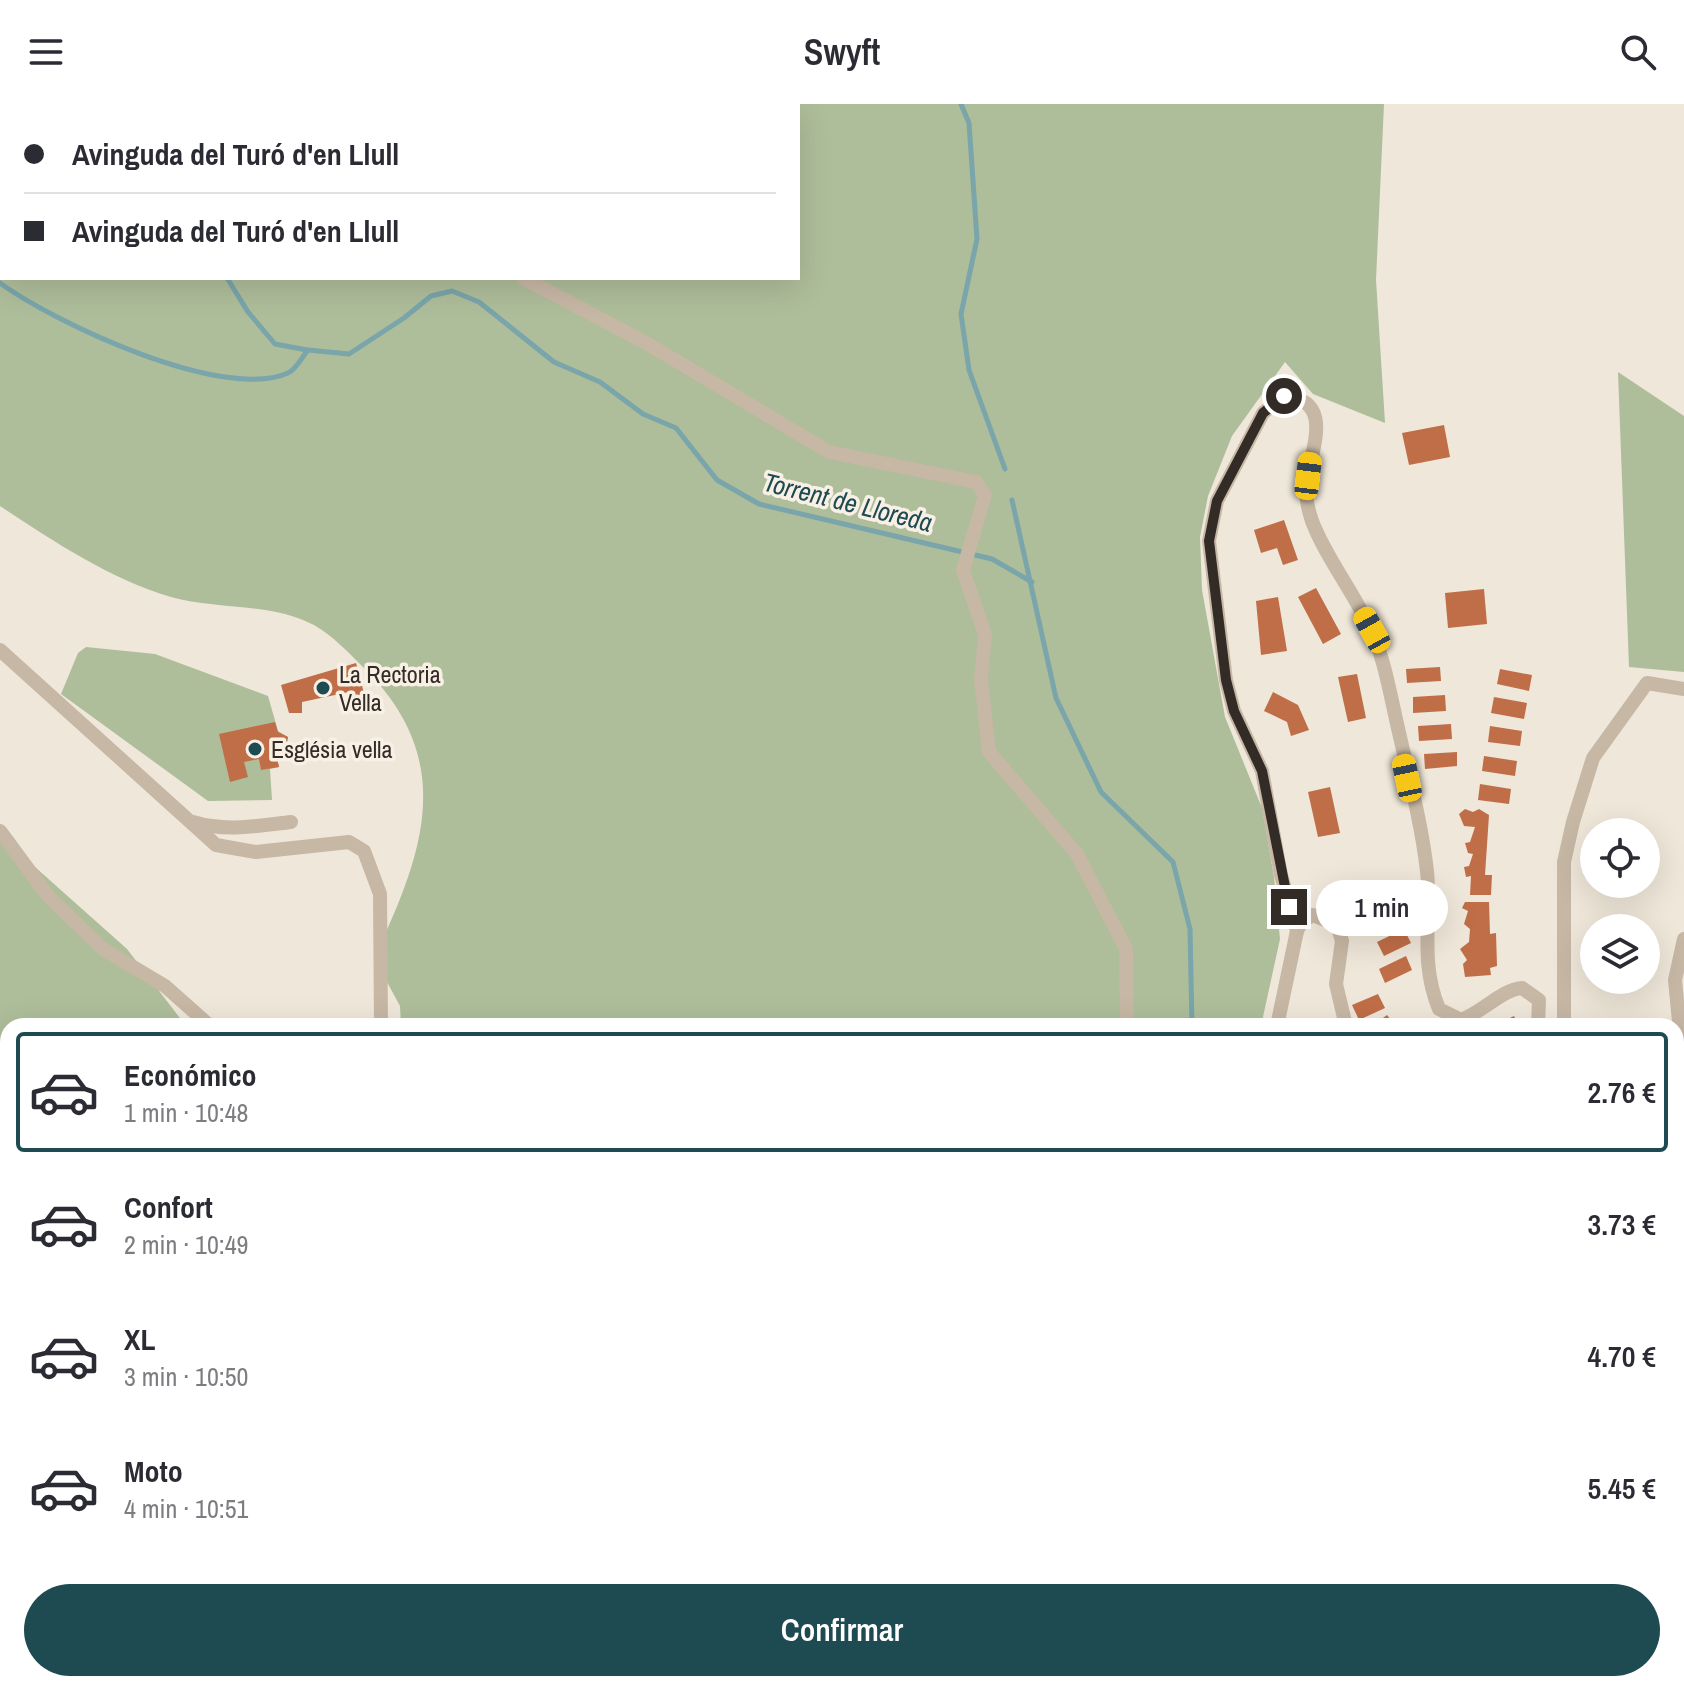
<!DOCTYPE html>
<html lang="es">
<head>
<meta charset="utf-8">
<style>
	body { margin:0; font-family:"Archivo Narrow",sans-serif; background:#f7f7f7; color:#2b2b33; height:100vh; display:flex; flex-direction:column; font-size:30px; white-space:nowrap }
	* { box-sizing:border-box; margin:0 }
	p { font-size:26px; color:#7c7c81 }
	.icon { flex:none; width:44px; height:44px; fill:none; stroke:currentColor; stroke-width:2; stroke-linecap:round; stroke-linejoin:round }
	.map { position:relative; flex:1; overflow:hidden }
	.details { position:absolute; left:0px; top:914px; width:1684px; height:674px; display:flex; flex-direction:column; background:#fff; border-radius:24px 24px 0 0; box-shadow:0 8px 32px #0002 }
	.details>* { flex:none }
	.top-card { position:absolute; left:0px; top:0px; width:800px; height:176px; box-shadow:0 8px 32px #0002; display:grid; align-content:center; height:176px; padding:0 24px; background:#fff }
	.tools { position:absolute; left:1580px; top:714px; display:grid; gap:16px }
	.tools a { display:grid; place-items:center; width:80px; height:80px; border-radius:50%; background:#fff; box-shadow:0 8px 32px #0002; font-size:40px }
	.end { position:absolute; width:36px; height:36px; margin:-18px; border:10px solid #332b26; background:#fff; box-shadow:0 0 0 4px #fff }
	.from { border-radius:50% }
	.bubble { position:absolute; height:56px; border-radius:28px; background:#fff; box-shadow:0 8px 32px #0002; font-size:26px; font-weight:600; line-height:56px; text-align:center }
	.car { position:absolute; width:24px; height:48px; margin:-24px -12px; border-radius:10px; box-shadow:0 0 6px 2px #0007; background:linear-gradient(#f5c518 24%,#345 0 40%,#f5c518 0 76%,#345 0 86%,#f5c518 0) }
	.top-card b { display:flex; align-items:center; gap:28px; height:76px; font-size:30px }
	.top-card b+b { border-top:2px solid #e1e1e2 }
	.top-card i { width:20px; height:20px; background:#2b2b33 }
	ul { padding:14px 0 0; list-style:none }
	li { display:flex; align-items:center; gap:24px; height:120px; margin:0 16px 12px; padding:0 8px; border:4px solid transparent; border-radius:8px }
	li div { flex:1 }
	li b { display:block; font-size:30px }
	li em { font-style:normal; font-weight:600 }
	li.current { border-color:#1e4a52 }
	li>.icon { width:72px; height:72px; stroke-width:1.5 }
	.button { display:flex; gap:16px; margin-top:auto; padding:16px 24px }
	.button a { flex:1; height:92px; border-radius:48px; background:#1e4a52; color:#fff; font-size:32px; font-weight:600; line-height:92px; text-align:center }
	header { display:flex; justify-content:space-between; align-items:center; height:104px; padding:0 24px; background:#fff; font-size:36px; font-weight:600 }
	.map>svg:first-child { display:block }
</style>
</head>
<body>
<header><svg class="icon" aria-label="menu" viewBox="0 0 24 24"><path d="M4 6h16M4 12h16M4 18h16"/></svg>Swyft<svg class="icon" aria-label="search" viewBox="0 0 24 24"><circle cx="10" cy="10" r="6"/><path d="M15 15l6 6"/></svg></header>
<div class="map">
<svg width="1684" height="1587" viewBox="0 0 1684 1587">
	<rect width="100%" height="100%" fill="#efe7d9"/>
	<g fill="#aebd9a" fill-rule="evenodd">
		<path d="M0,0H1384L1376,176L1385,319L1313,290L1285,258L1232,332L1208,392L1200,433L1202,486L1225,613L1262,704L1274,773L1280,835L1261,922H401L400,902L374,854C423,750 458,658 365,565C350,550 332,531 314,521C271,498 216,506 171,493C110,475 53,437 0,402ZM2,2H798V174H2Z"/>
		<polygon points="1618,268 1684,312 1684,568 1629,563"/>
		<polygon points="86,543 155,550 268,592 278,627 288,633 285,649 276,650 279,663 270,665 272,696 208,697 61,590 78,549"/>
		<polygon points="0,736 26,755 127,845 186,922 8,922 8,1027 0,1025"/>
		<polygon points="831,1580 1391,1580 1396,1587 840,1587"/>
	</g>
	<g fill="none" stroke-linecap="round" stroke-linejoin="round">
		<g stroke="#79a5ab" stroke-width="5">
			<polyline points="961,0 969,19 977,135 961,210 969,266 1005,365"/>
			<polyline points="262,2 263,0"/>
			<polyline points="227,174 248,208 275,240 307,246"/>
			<path d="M0,179C55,219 223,298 288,269C296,266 302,253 308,246L349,250L404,214L431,192L452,187L479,198L554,258L600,278L643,310L676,324L717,376L759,400L992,455L1032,478"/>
			<polyline points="1012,396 1056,594 1101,688 1173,758 1190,825 1192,922"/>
			<polyline points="0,1238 8,1241"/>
		</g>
	</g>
	<g fill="#c06e47">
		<polygon points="1444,321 1450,353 1409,361 1402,329"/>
		<polygon points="1284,416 1298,456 1283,461 1277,444 1261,449 1254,426"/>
		<polygon points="1316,484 1341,530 1323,540 1298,493"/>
		<polygon points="1484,485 1487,520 1448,524 1445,489"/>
		<polygon points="1278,493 1287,547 1261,551 1256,497"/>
		<polygon points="356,559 365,593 351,596 349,588 302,598 302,609 289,609 281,581"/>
		<polygon points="1440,563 1441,577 1407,579 1406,565"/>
		<polygon points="1500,565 1532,571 1529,587 1497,580"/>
		<polygon points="1357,570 1366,614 1348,618 1338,573"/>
		<polygon points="1273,588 1298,601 1309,626 1291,632 1287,618 1264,607"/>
		<polygon points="1445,591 1446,607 1413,609 1413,593"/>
		<polygon points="1494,593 1527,599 1524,615 1491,609"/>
		<polygon points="275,618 278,628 288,633 285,649 276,650 279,663 261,666 259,655 244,658 248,673 230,678 219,630"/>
		<polygon points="1451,620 1452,635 1419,637 1418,622"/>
		<polygon points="1490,622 1522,627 1520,642 1488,638"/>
		<polygon points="1457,648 1457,662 1425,665 1424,650"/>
		<polygon points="1484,652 1517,657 1515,672 1482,667"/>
		<polygon points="1480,680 1511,685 1509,700 1478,696"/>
		<polygon points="1330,683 1340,729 1318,733 1308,688"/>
		<polygon points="1465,705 1473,708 1479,705 1489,711 1485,771 1492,771 1491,791 1470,791 1471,772 1466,773 1464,763 1469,762 1473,750 1468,749 1465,739 1470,738 1475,723 1464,722 1459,710"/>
		<polygon points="1465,798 1489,798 1490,830 1496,829 1497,862 1490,864 1491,871 1465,873 1463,860 1467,856 1460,845 1469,838 1470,825 1464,820 1468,807 1462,804"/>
		<polygon points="1404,825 1411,839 1384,852 1377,838"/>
		<polygon points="1406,852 1412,866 1385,879 1379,865"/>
		<polygon points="1378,890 1385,904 1359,916 1352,901"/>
		<polygon points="1387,911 1396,922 1372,922"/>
		<polygon points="1514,912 1519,922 1493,922"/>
	</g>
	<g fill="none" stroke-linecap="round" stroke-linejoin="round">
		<g stroke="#c7b7a5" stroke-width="14">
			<polyline points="326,2 327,0"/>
			<polyline points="523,174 648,240 829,348 976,378 985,391 963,466 985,531 981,575 989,648 1077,750 1126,845 1127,922"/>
			<polyline points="0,546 216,741 256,748 349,738 364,747 380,790 381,922"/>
			<path d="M193,718C225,728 257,722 291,718"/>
			<polyline points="0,727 48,792 103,845 165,882 210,922"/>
			<path d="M1297,827L1281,771L1262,667L1234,607L1226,576L1209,437L1217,397L1263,309L1284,292C1340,297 1306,354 1306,387C1306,396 1309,408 1312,417C1326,454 1353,487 1370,524C1382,548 1388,579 1394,606C1405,658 1421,714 1427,767C1432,817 1419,856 1439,905L1461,916C1483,908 1501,886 1522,884L1539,896L1538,922"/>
			<polyline points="1684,835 1675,876 1684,969"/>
			<polyline points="1277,922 1297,827 1302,817 1313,811 1337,821 1342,837 1336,880 1346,922"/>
			<polyline points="1564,922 1564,758 1573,718 1593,654 1647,579 1684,585"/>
			<polyline points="1676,982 1684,981"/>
			<polyline points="0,1058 8,1059"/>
			<polyline points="1676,1079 1684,1043"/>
			<polyline points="0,1204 8,1209"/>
			<polyline points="1676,1210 1684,1212"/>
			<polyline points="0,1372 8,1371"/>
			<polyline points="1676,1404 1684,1401"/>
			<polyline points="0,1449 8,1447"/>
			<polyline points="1676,1514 1684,1512"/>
			<polyline points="0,1566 8,1565"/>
			<polyline points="57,1580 64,1587"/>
			<polyline points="219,1580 226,1587"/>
			<polyline points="395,1580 403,1587"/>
			<polyline points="680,1580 694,1587"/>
			<polyline points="1394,1580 1399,1587"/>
			<polyline points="1486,1580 1491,1587"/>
			<polyline points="1636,1580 1636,1587"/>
			<polyline points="178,1587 186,1580"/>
			<polyline points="1608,1587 1608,1580"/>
		</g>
	</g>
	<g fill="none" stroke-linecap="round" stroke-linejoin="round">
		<polyline stroke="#332b26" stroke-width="10" points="1284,292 1263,309 1217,397 1209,437 1226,576 1234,607 1262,667 1289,803"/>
	</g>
	<g fill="#1e4a52" stroke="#f8f0e4" stroke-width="3">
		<circle cx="323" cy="584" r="8"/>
		<circle cx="255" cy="645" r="8"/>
	</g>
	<g text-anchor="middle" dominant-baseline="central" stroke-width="7" stroke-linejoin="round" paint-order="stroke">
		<g font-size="24" fill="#332b26" stroke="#f8f0e4" text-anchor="start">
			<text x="339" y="570">La Rectoria<tspan x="339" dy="28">Vella</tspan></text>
			<text x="271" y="645">Església vella</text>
		</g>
		<g font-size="26" font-style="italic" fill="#1e4a52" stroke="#f8f0e4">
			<text transform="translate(848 398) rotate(14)">Torrent de Lloreda</text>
		</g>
	</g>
</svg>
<div class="tools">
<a><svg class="icon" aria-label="locate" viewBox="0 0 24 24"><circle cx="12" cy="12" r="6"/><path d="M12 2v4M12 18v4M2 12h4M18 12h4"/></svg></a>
<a><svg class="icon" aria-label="layers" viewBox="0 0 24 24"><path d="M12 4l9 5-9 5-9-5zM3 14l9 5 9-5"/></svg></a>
</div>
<i class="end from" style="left:1284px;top:292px"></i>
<i class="end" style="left:1289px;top:803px"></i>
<div class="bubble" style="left:1316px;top:776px;width:132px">1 min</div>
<i class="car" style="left:1308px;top:372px;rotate:7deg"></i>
<i class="car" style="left:1372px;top:526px;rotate:331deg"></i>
<i class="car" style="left:1407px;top:674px;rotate:348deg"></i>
<div class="top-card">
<b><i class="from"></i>Avinguda del Turó d'en Llull</b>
<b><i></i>Avinguda del Turó d'en Llull</b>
</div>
<section class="details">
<ul>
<li class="current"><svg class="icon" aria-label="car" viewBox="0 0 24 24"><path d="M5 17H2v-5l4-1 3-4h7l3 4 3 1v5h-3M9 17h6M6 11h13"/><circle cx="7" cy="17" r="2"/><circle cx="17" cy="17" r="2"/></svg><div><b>Económico</b><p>1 min · 10:48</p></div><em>2.76 €</em></li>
<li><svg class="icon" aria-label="car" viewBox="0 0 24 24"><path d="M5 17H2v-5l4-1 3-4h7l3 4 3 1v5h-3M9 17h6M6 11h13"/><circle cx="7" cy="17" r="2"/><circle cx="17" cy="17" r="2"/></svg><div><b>Confort</b><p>2 min · 10:49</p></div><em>3.73 €</em></li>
<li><svg class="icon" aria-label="car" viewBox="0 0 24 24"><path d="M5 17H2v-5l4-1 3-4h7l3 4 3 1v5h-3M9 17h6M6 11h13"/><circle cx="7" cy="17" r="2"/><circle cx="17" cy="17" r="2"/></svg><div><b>XL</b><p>3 min · 10:50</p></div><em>4.70 €</em></li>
<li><svg class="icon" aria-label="car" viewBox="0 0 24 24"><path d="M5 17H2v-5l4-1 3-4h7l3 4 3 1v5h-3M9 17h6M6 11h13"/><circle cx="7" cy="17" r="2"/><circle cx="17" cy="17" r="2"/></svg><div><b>Moto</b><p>4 min · 10:51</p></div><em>5.45 €</em></li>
</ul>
<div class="button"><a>Confirmar</a></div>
</section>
</div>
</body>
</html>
